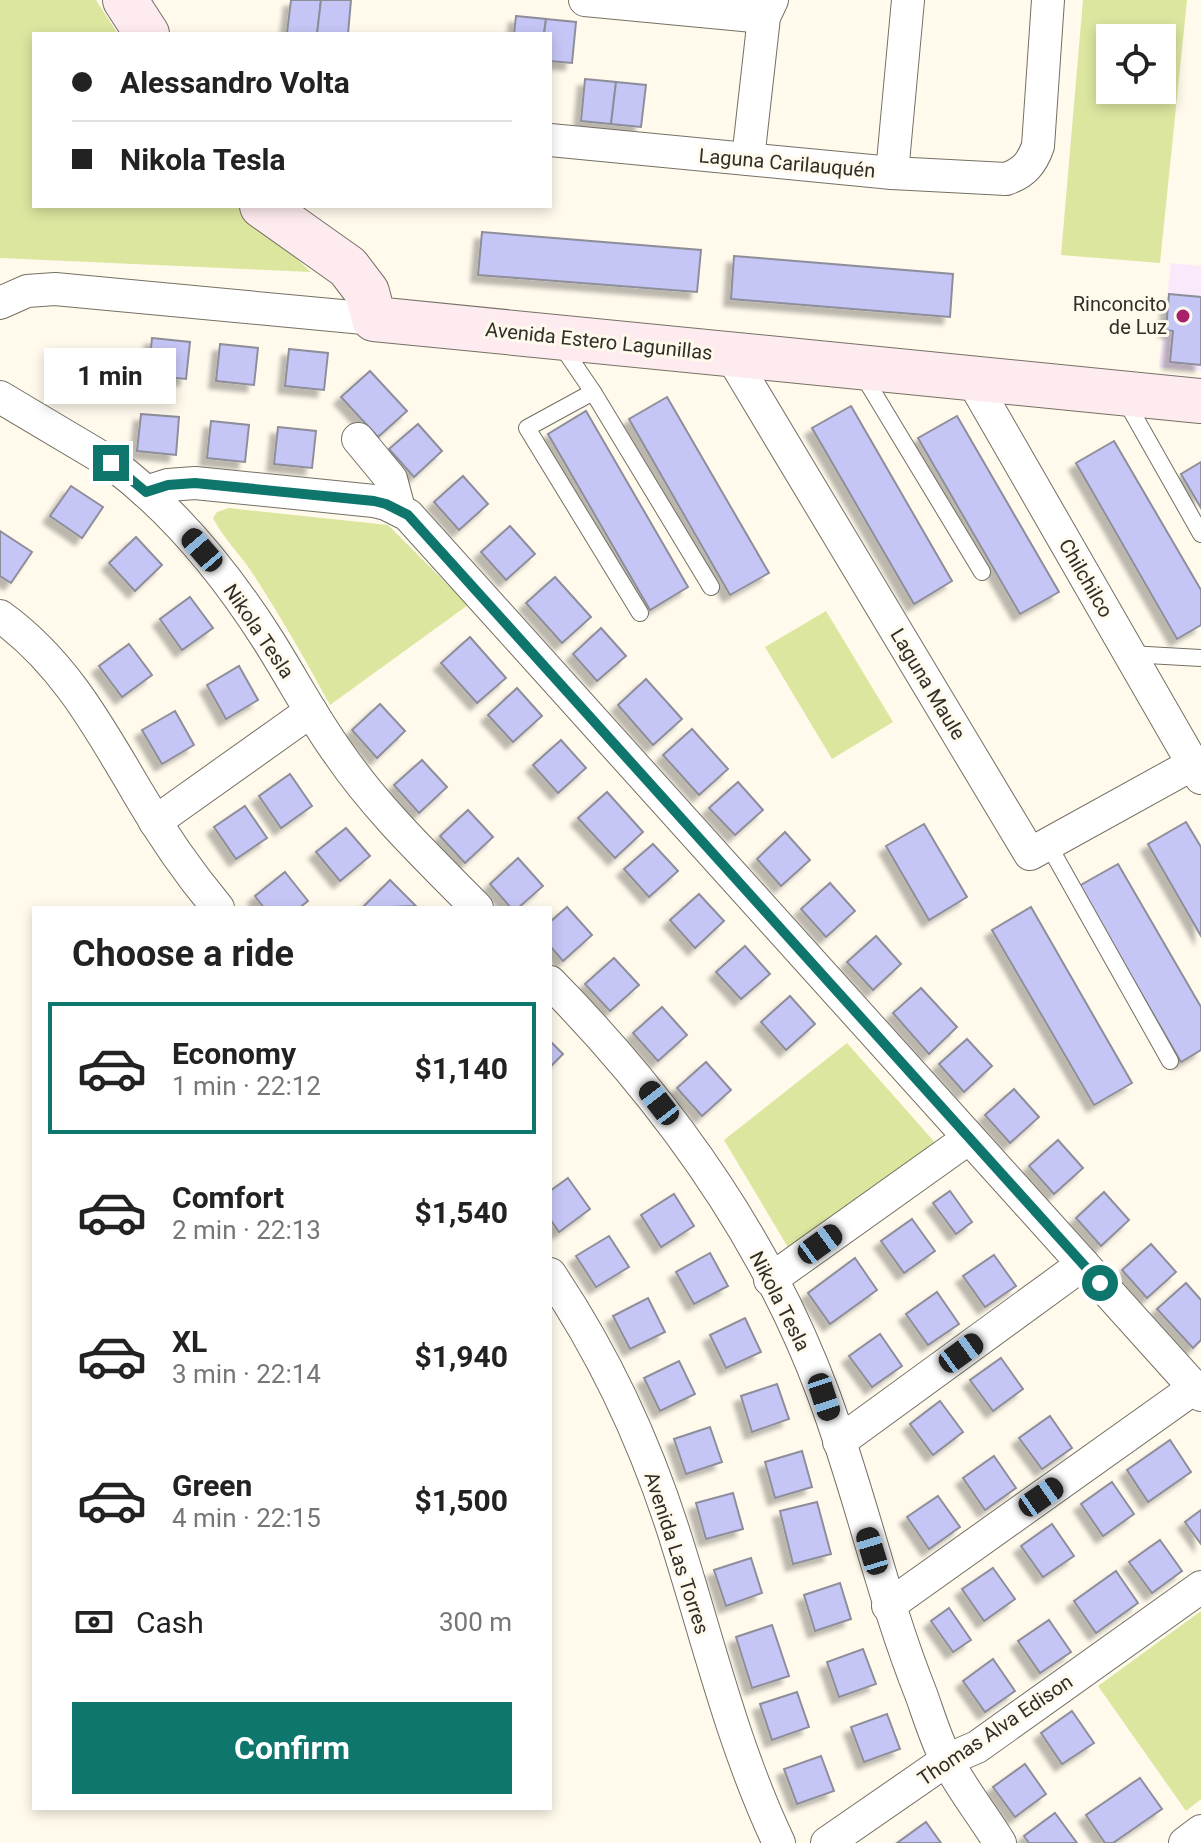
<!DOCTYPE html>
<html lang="en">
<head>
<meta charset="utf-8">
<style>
	body { margin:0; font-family:Roboto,sans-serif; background:#f6f6f6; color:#222; height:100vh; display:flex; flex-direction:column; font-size:30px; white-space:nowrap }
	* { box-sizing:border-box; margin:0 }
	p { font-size:26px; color:#767676 }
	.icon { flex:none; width:44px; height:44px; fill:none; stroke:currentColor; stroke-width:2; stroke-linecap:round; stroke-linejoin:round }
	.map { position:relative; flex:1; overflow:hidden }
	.drawer { position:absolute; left:32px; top:906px; width:520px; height:904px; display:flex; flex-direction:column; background:#fff; border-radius:0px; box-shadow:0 4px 12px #0003 }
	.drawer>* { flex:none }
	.banner { position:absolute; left:32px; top:32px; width:520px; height:176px; border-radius:0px; box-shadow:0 4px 12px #0003; display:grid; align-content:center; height:176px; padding:0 40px; background:#fff }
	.fabs { position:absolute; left:1096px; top:24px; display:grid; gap:16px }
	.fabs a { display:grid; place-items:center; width:80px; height:80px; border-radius:0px; background:#fff; box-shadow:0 4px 12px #0003; font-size:40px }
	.end { position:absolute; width:36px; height:36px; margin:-18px; border:10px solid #0f766e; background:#fff; box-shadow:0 0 0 4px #fff }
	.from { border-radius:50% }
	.bubble { position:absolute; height:56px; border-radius:0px; background:#fff; box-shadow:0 4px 12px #0003; font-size:26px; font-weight:700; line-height:56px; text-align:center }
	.car { position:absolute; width:24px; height:48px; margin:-24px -12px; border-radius:10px; box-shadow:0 0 6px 2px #0007; background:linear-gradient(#222 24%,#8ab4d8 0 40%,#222 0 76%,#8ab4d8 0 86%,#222 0) }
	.banner b { display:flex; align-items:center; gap:28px; height:76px; font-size:30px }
	.banner b+b { border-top:2px solid #e0e0e0 }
	.banner i { width:20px; height:20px; background:#222 }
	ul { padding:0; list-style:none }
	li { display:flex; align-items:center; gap:24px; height:132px; margin:0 16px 12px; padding:0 24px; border:4px solid transparent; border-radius:0px }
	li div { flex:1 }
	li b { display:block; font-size:30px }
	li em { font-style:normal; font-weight:700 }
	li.active { border-color:#0f766e }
	li>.icon { width:72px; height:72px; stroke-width:1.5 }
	h2 { padding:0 40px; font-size:36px; line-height:96px }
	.pay { display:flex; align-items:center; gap:20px; height:88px; padding:0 40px; font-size:30px }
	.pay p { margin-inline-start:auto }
	.primary-button { display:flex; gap:16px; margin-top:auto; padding:16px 40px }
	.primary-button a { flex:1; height:92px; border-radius:0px; background:#0f766e; color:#fff; font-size:32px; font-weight:700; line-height:92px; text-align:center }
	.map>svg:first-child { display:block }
</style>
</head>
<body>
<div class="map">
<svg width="1201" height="1843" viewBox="0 0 1201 1843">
	<defs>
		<filter id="shadow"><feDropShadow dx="-7" dy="7" stdDeviation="2" flood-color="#0004"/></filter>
	</defs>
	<rect width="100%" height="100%" fill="#fffaec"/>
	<polygon fill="#fae9fb" points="1171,263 1201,266 1201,371 1159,367"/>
	<g fill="#dde69f" fill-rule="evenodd">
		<polygon points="0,0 96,0 118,34 34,34 34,206 240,206 311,272 0,258"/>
		<path d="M1083,0H1187L1160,263L1061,255ZM1110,38H1162V90H1110Z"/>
		<path d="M229,508L388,525L468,605L330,705C306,661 281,617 253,574C241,555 223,538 213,518L217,512Z"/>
		<polygon points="826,611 893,722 832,759 765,647"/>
		<polygon points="847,1043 938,1146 792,1254 724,1140"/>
		<polygon points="1201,1611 1201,1799 1186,1811 1098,1686"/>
	</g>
	<g fill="#c5c6f5" stroke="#8e8e9b" stroke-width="2" filter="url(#shadow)">
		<polygon points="291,0 321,0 317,34 287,33"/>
		<polygon points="321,0 351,0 348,34 317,34"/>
		<polygon points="516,16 546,19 544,34 514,34"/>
		<polygon points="546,19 576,22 572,63 550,61 550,34 544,34"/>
		<polygon points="585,79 616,82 611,124 581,121"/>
		<polygon points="616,82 646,85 641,127 611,124"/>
		<polygon points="482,232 701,250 697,292 478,275"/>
		<polygon points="734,256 953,274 950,317 731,299"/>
		<polygon points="1169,294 1201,297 1201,365 1170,362 1173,331 1166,330"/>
		<polygon points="152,338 190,342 186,379 148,375"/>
		<polygon points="220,344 258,348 254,385 216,381"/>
		<polygon points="289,349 328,353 324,390 285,386"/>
		<polygon points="370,371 407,411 378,437 341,397"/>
		<polygon points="667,397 769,573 730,595 629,419"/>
		<polygon points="851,406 952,581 914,604 812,428"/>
		<polygon points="586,411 688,587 650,610 548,434"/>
		<polygon points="141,414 179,417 176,455 137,451"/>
		<polygon points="957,416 1059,592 1020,614 918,438"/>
		<polygon points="211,421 249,425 245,462 207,458"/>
		<polygon points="418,424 442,451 414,477 389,449"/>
		<polygon points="278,427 316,431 312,468 274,464"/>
		<polygon points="1114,441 1201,590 1201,625 1177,639 1076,463"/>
		<polygon points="1201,462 1201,508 1181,474"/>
		<polygon points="463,476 488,504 459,530 434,502"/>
		<polygon points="71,486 103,507 82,538 50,516"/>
		<polygon points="510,526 535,554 506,580 481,552"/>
		<polygon points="0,531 32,552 11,583 0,576"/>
		<polygon points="136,537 162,565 135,591 109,563"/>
		<polygon points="555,577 591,617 562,643 526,603"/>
		<polygon points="190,597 213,628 182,650 160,619"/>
		<polygon points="601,628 626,656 597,681 573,654"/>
		<polygon points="470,637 506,678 477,703 441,663"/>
		<polygon points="129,644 152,675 122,697 99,666"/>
		<polygon points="239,666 258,700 226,719 207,685"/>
		<polygon points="646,679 682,719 653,745 618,705"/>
		<polygon points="517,688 542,716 513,742 488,715"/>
		<polygon points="380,704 405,731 377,758 352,730"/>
		<polygon points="175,711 194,745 162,764 142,730"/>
		<polygon points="692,729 728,769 699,795 663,755"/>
		<polygon points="561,740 586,768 558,793 533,765"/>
		<polygon points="422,760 447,787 419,813 394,785"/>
		<polygon points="290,774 312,806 281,828 259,796"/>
		<polygon points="738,782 763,810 735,835 709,808"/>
		<polygon points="607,792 643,832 615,858 578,818"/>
		<polygon points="245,806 267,838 236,859 214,827"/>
		<polygon points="468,810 493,837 465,863 440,836"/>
		<polygon points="1186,822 1201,847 1201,936 1148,844"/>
		<polygon points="924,824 967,897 929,920 886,846"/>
		<polygon points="346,828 370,856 340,881 316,852"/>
		<polygon points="785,832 810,860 781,886 757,859"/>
		<polygon points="653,844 678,871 649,897 624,869"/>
		<polygon points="518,858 543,886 518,908 511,908 490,884"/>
		<polygon points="1118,864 1201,1007 1201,1050 1181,1062 1079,886"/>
		<polygon points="285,872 308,901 299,908 264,908 255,896"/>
		<polygon points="390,880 416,906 364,908 363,907"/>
		<polygon points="830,883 855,911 826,937 801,909"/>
		<polygon points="699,894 724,921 695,948 670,920"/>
		<polygon points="567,907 592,935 563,961 550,946 550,922"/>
		<polygon points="1031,907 1132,1083 1094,1105 992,930"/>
		<polygon points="876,936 901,964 873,990 847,962"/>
		<polygon points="745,946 770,974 741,999 716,972"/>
		<polygon points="614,958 639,985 610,1011 585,984"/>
		<polygon points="921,988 957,1027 929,1054 893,1013"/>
		<polygon points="790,996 815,1024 786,1050 761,1022"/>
		<polygon points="662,1007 687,1035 658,1061 633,1033"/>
		<polygon points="967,1039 992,1066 964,1092 939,1064"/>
		<polygon points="550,1041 563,1054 550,1067"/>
		<polygon points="706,1062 731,1090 702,1116 677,1088"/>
		<polygon points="1014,1089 1039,1117 1010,1143 985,1115"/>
		<polygon points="1058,1140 1083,1168 1054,1194 1029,1166"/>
		<polygon points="568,1178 590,1209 559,1232 550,1219 550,1191"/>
		<polygon points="950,1191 972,1222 956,1234 933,1203"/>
		<polygon points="1104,1192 1129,1220 1101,1246 1076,1218"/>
		<polygon points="674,1194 694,1226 661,1247 641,1215"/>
		<polygon points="912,1219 935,1251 904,1273 881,1241"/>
		<polygon points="609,1236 629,1267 596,1287 576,1256"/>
		<polygon points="1151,1244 1176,1272 1147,1298 1122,1270"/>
		<polygon points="710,1253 728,1286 694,1304 676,1272"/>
		<polygon points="994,1255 1016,1286 985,1307 963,1276"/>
		<polygon points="855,1258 877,1290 830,1324 808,1293"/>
		<polygon points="1186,1283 1201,1300 1201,1340 1193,1348 1157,1309"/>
		<polygon points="937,1292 959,1324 928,1345 906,1314"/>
		<polygon points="648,1298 665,1332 630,1349 613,1316"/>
		<polygon points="745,1318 761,1352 726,1368 710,1335"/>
		<polygon points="880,1334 902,1366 872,1387 849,1356"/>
		<polygon points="1001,1358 1023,1389 993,1411 970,1380"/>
		<polygon points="679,1361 695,1394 660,1411 644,1378"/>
		<polygon points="777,1384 789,1419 752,1432 741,1396"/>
		<polygon points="940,1401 963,1432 933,1455 910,1424"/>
		<polygon points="1050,1416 1072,1448 1042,1469 1019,1438"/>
		<polygon points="710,1427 722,1462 686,1474 674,1439"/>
		<polygon points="1170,1440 1191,1472 1148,1502 1127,1470"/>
		<polygon points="802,1451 812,1487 775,1498 765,1462"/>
		<polygon points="994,1456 1016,1488 985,1510 963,1478"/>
		<polygon points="1112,1482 1134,1514 1103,1536 1081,1504"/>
		<polygon points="733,1493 743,1529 706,1539 696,1503"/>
		<polygon points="938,1496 960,1527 929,1549 907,1517"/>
		<polygon points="817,1502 831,1554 793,1564 780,1511"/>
		<polygon points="1201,1510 1201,1544 1185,1522"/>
		<polygon points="1052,1524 1074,1556 1043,1577 1021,1546"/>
		<polygon points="1160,1540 1182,1571 1152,1593 1129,1562"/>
		<polygon points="751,1558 762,1593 726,1606 714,1570"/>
		<polygon points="993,1568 1015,1599 984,1621 962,1589"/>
		<polygon points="1116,1571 1138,1603 1096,1633 1074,1601"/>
		<polygon points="840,1583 851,1619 815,1631 804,1595"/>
		<polygon points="949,1608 971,1640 953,1652 931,1621"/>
		<polygon points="1049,1620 1071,1652 1040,1673 1018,1641"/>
		<polygon points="772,1625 789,1676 752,1688 736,1637"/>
		<polygon points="863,1649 876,1684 839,1697 827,1662"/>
		<polygon points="993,1659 1015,1691 985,1712 963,1681"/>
		<polygon points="797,1692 809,1727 772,1740 760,1704"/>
		<polygon points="1072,1711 1094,1743 1062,1764 1041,1733"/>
		<polygon points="887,1714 900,1749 864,1762 851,1727"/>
		<polygon points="821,1756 834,1791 797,1804 784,1769"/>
		<polygon points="1025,1764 1046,1794 1015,1817 993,1787"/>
		<polygon points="1140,1778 1162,1809 1113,1843 1105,1843 1086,1815"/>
		<polygon points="1055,1813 1077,1843 1029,1843 1024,1836"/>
		<polygon points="926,1822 941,1843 897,1843"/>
	</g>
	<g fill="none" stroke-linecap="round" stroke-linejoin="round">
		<defs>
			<g id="lane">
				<polyline points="561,345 593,392 711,587"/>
				<polyline points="861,372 982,572"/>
				<polyline points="593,392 527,428 640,613"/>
				<polyline points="1124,398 1201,534"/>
				<polyline points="1129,654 1201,658"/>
				<polyline points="1048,844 1170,1061"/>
			</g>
			<g id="street">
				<polyline points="585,0 764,17"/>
				<path d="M550,140L892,173L1006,179C1024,173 1032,163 1038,146L1048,0"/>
				<polyline points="748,159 764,17 772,0"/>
				<polyline points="892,173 908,0"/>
				<polyline points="0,303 27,291 55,289 374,319"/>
				<polyline points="730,354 1030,854 1193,764"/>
				<polyline points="971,378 1201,778"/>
				<path d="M0,397L111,463C174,510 226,574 268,640C292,678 313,718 339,754C378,811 429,859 477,908"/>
				<polyline points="358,439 391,479 399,509"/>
				<polyline points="146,492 168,485 195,483 374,501 386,504 408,515 1201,1395"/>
				<path d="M0,616C64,662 99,727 138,793C161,833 188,872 218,908"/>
				<polyline points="155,822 311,711"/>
				<path d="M550,982C666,1100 765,1237 823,1393C860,1492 882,1596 921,1694C929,1716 936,1740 947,1761C963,1790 983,1816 1000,1843"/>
				<path d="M550,1274C606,1357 650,1453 679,1549C710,1648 734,1748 779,1843"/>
				<polyline points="770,1280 969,1138"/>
				<polyline points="839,1442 1083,1264"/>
				<polyline points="888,1606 1194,1388"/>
				<polyline points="827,1843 947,1760 977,1747 1201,1587"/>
				<polyline points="1185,1843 1201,1831"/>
			</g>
			<g id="secondary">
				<polyline points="125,0 147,34"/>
				<polyline points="262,206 348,267 367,292 374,319 1201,401"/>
			</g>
		</defs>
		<use href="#lane" stroke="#747064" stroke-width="18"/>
		<use href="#street" stroke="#747064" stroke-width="34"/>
		<use href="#secondary" stroke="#747064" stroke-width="46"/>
		<use href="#lane" stroke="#fff" stroke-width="16"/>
		<use href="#street" stroke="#fff" stroke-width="32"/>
		<use href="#secondary" stroke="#feebef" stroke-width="44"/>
	</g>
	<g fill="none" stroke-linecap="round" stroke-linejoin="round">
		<polyline stroke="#0f766e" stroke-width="10" points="111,463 146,492 168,485 195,483 374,501 386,504 408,515 1100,1283"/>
	</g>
	<circle fill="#a72069" stroke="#fffaec" stroke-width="3" cx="1183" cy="316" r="8"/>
	<g text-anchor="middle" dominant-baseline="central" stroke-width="6" stroke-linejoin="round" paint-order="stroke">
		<g font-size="20" fill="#302e29" stroke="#fffaec">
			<text transform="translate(787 163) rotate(5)">Laguna Carilauquén</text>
			<text transform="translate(599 341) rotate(6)">Avenida Estero Lagunillas</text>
			<text transform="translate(1086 578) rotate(60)">Chilchilco</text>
			<text transform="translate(259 631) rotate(56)">Nikola Tesla</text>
			<text transform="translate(928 684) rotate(59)">Laguna Maule</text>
			<text transform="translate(780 1301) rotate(63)">Nikola Tesla</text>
			<text transform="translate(677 1553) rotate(72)">Avenida Las Torres</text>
			<text transform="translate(995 1730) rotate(-34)">Thomas Alva Edison</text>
		</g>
		<g font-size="20" fill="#302e29" stroke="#fffaec" text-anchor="end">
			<text x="1167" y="304">Rinconcito<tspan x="1167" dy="23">de Luz</tspan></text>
		</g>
	</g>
</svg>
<div class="fabs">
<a><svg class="icon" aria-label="locate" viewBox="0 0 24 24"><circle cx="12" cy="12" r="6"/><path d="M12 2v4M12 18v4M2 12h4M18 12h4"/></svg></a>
</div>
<i class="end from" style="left:1100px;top:1283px"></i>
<i class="end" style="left:111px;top:463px"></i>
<div class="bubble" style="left:44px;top:348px;width:132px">1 min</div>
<i class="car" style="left:202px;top:550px;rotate:319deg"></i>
<i class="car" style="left:659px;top:1103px;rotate:322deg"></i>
<i class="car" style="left:820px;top:1244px;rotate:54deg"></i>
<i class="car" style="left:961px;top:1353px;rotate:54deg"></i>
<i class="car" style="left:824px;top:1397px;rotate:162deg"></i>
<i class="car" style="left:1041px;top:1497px;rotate:55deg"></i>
<i class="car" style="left:872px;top:1551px;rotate:343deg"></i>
<div class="banner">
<b><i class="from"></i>Alessandro Volta</b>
<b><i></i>Nikola Tesla</b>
</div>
<section class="drawer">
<h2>Choose a ride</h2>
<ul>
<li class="active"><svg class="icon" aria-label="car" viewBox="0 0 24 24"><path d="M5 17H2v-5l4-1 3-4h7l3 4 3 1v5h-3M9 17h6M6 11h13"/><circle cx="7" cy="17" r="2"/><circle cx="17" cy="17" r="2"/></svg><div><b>Economy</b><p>1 min · 22:12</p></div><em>$1,140</em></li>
<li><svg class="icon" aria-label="car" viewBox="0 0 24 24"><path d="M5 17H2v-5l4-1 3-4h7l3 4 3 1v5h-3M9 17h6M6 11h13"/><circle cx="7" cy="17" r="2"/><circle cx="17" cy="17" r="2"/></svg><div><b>Comfort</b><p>2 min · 22:13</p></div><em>$1,540</em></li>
<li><svg class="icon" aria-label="car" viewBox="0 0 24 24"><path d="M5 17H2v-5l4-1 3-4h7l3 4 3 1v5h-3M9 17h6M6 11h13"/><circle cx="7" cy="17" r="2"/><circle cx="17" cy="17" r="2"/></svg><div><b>XL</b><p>3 min · 22:14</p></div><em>$1,940</em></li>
<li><svg class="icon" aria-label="car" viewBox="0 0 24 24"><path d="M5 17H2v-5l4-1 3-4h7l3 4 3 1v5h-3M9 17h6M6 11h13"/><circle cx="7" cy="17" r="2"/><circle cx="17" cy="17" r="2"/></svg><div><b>Green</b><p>4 min · 22:15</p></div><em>$1,500</em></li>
</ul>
<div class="pay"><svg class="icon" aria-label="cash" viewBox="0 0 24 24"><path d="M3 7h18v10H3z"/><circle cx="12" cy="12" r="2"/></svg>Cash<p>300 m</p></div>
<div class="primary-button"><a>Confirm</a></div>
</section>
</div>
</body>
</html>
